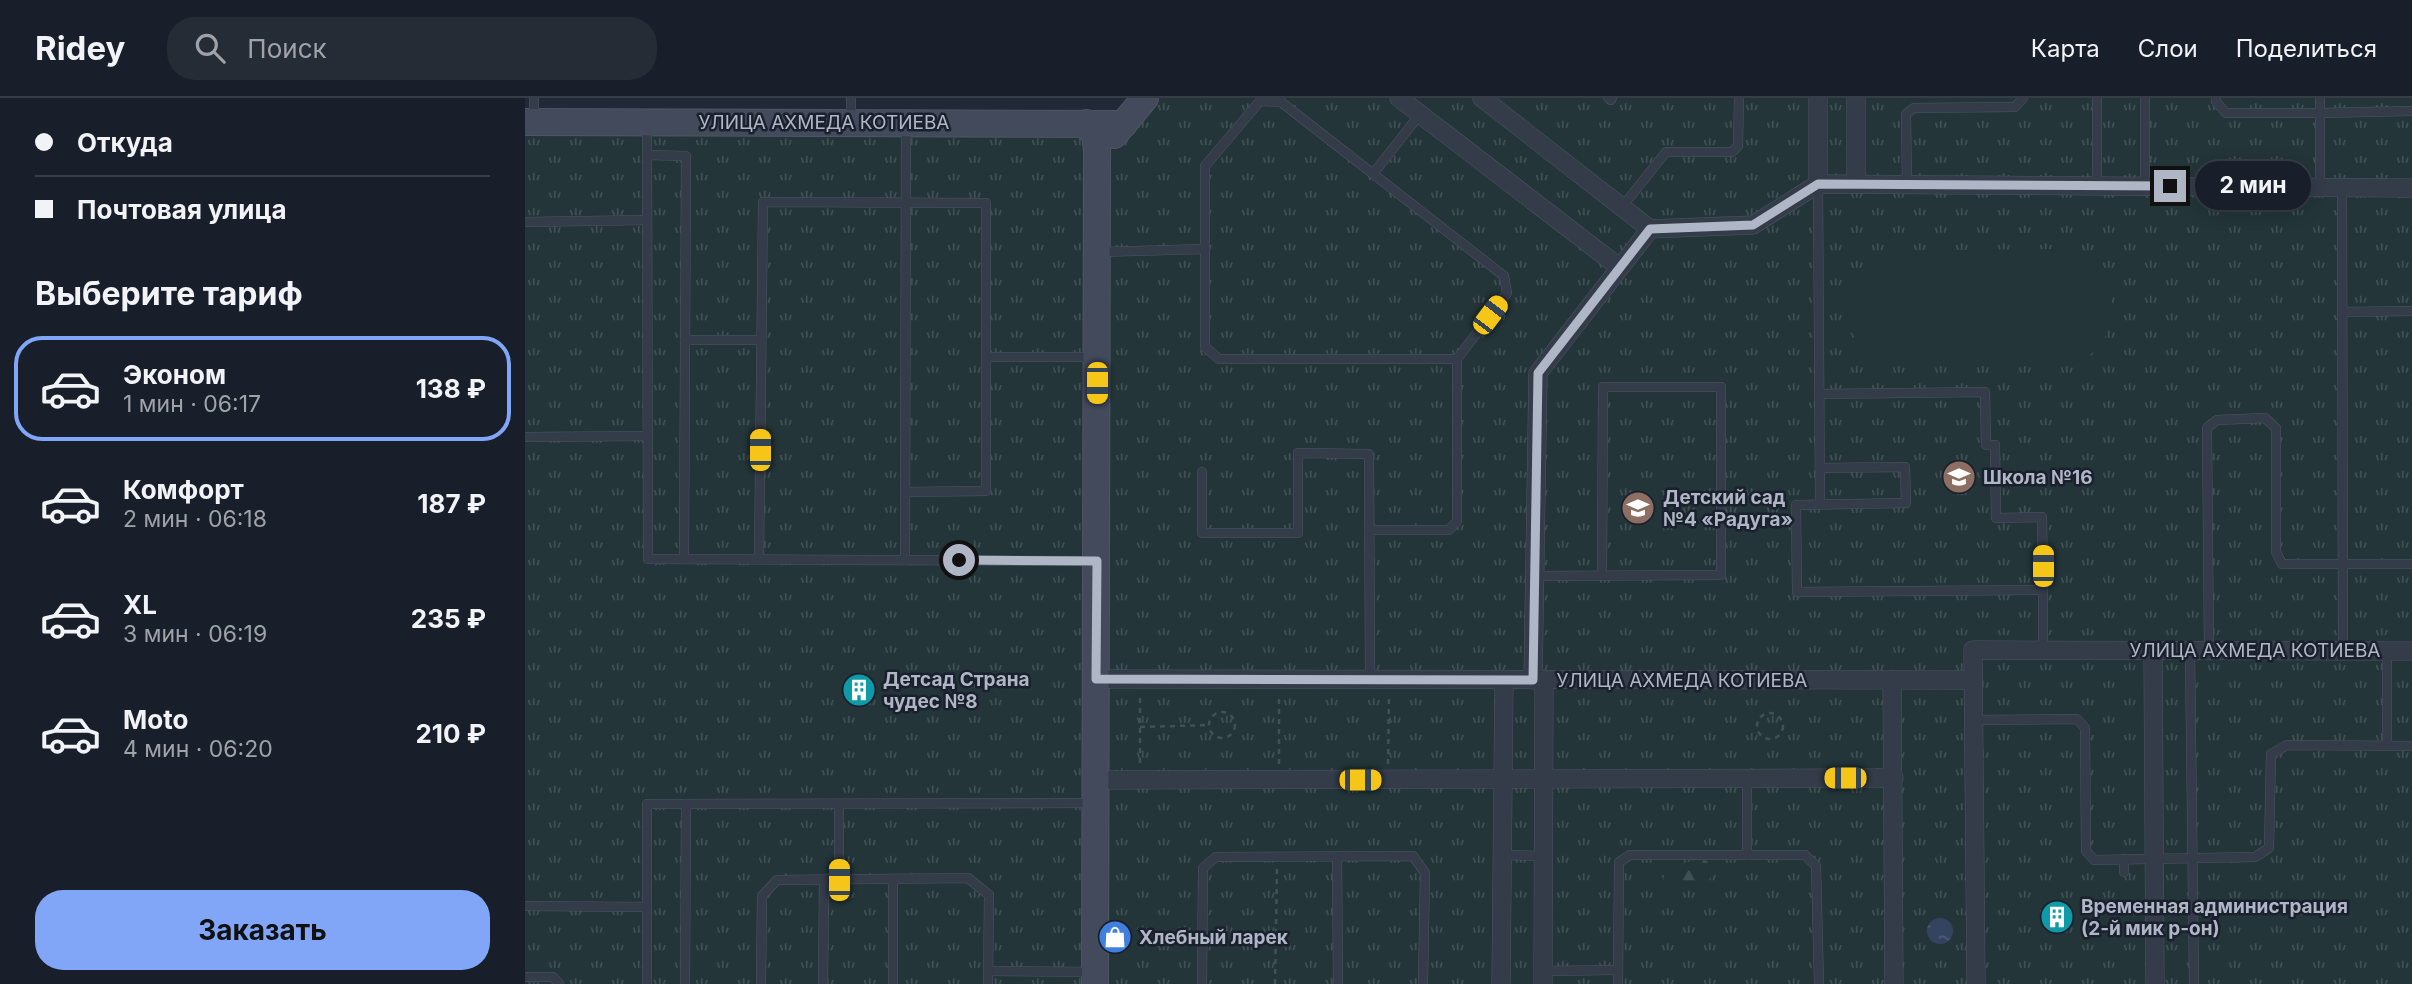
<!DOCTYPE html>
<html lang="ru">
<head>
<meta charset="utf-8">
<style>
	body { margin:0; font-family:Inter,sans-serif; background:#262c36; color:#f1f3f6; height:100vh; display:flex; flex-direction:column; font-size:26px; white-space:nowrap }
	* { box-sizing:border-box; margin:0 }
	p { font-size:23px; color:#9fa2a8 }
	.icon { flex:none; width:38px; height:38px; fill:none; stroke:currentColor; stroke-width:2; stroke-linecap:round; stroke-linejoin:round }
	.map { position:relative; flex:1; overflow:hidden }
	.details { display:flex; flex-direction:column; background:#191f2a; width:525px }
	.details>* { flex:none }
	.top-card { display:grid; align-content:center; height:154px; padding:0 35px; background:#191f2a }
	.end { position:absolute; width:32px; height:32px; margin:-16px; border:9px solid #afb6c5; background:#111; box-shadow:0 0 0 4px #111 }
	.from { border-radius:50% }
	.bubble { position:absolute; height:49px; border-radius:24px; background:#191f2a; box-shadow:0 4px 18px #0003,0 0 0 2px #373d47; font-size:23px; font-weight:700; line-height:49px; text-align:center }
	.car { position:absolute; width:21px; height:42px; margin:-21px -10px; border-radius:9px; box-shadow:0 0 5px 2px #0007; background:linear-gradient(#f5c518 24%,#345 0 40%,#f5c518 0 76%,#345 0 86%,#f5c518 0) }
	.top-card b { display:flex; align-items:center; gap:24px; height:66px; font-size:26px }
	.top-card b+b { border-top:2px solid #373d47 }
	.top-card i { width:18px; height:18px; background:#f1f3f6 }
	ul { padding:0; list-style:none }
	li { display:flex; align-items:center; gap:21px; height:105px; margin:0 14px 10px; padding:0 21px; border:4px solid transparent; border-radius:28px }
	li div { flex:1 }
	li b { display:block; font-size:26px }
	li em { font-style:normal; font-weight:700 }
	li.current { border-color:#82a6f7 }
	li>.icon { width:63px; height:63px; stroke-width:1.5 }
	h2 { padding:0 35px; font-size:32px; line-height:84px }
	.action { display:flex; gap:14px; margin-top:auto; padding:14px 35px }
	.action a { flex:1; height:80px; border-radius:28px; background:#82a6f7; color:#111; font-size:28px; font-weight:700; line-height:80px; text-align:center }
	header { display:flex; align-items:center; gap:42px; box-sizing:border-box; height:98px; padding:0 35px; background:#191f2a; border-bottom:2px solid #373d47 }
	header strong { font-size:33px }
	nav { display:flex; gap:38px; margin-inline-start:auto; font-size:24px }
	.search { width:490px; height:63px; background:#262c36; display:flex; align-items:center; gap:18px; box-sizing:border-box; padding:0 24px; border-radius:28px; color:#9fa2a8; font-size:26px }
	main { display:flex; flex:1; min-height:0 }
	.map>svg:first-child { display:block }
</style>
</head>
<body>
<header>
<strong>Ridey</strong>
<div class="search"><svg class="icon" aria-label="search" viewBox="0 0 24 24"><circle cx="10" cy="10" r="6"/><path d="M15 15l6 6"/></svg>Поиск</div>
<nav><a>Карта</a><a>Слои</a><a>Поделиться</a></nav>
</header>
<main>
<section class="details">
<div class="top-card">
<b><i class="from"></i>Откуда</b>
<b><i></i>Почтовая улица</b>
</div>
<h2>Выберите тариф</h2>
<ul>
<li class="current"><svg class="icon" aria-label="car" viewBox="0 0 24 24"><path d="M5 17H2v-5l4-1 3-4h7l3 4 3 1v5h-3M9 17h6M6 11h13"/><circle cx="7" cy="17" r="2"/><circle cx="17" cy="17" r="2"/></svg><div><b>Эконом</b><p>1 мин · 06:17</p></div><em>138 ₽</em></li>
<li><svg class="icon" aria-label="car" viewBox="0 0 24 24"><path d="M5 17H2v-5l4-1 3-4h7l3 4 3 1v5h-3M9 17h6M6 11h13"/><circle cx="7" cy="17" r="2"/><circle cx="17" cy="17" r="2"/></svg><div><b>Комфорт</b><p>2 мин · 06:18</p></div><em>187 ₽</em></li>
<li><svg class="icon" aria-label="car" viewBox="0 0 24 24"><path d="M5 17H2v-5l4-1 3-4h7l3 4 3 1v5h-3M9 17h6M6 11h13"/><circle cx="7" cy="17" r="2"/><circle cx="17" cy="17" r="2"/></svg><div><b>XL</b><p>3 мин · 06:19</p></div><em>235 ₽</em></li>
<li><svg class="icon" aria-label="car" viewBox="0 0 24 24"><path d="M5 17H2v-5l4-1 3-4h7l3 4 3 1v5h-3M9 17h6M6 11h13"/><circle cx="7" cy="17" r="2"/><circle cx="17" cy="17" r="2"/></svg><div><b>Moto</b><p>4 мин · 06:20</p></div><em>210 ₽</em></li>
</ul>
<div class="action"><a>Заказать</a></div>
</section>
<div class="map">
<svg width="1887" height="886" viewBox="0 0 1887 886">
	<defs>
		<pattern id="grass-tufts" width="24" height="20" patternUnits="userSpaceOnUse" patternTransform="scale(1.75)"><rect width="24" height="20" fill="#233539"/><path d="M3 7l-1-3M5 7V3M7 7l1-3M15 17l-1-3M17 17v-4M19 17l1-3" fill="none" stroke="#405054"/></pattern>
		<pattern id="forest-firs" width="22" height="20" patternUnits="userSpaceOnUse" patternTransform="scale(1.75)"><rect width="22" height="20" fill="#233539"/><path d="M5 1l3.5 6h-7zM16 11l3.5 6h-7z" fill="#405054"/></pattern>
		<pattern id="water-ripples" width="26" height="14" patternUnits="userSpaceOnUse" patternTransform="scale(1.75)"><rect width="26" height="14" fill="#344360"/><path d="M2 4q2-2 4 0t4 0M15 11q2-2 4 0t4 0" fill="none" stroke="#4f5c75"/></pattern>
	</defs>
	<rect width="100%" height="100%" fill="#212938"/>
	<polygon fill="url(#grass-tufts)" points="620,0 1887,0 1887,886 0,886 0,24 598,26"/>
	<path fill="url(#forest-firs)" d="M1175,761L1182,763L1188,774L1183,784C1175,788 1168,785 1161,788C1151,790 1141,793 1138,780L1145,772L1159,770L1162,764Z"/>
	<path fill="#233539" d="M1542,151C1554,156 1566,161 1574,171C1593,193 1591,236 1567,255C1561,260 1551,264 1544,268H1360C1319,249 1309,197 1342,165C1347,160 1355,157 1361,153Z"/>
	<circle fill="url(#water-ripples)" cx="1415" cy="833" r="13"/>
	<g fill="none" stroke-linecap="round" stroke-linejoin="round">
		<defs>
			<g id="lane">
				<polyline points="9,0 9,22"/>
				<polyline points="1083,0 1086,2 1087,0"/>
				<polyline points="1620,0 1620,88"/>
				<polyline points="1691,0 1691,4 1701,15 1795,15 1795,89"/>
				<polyline points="1795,0 1795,15 1887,13"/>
				<polyline points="326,23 326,0"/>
				<polyline points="122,26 123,461 570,463"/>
				<polyline points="122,57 161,58 159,461"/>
				<polyline points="848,76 895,16"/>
				<polyline points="1293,86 1295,406"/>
				<polyline points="1382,87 1381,16 1389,10 1490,9 1498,0"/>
				<polyline points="1572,88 1572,0"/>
				<polyline points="1817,89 1818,553"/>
				<polyline points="1097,109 1141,54 1207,54 1213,48 1214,0"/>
				<polyline points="0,124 122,122"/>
				<polyline points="573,154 680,151"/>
				<polyline points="1817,214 1887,213"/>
				<polyline points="160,242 236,242"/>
				<polyline points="461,259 570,259"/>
				<polyline points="1295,296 1460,294 1461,347 1470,347 1471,420 1517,419 1518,492 1272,494 1271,407 1381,405 1380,369 1295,370"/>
				<polyline points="0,339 122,338"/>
				<polyline points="677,374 677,435 773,435 773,355 844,356 845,582"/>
				<polyline points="845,432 924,432 932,423 932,261 982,195 979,178 756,4 735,3 680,68 680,249 694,261 932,261"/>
				<polyline points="234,461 238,104 461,105 461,393 380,394"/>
				<polyline points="380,462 381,29"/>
				<polyline points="1010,478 1196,477 1196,289 1078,289 1077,478"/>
				<polyline points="1518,492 1518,551"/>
				<polyline points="1665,552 1669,886"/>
				<polyline points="1684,552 1682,330 1692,322 1740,320 1751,330 1751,454 1757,466 1887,466"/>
				<polyline points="1862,553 1862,647"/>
				<polyline points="1449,622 1552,621 1560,630 1561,753 1569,762 1730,759 1744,750 1746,656 1762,647 1887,648"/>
				<polyline points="1222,680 1222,757"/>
				<polyline points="978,757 1019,758"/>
				<polyline points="812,758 813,886"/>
				<polyline points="1599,774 1599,761"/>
				<polyline points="314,781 314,706"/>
				<polyline points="368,781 368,886"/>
				<polyline points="0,808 122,809"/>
				<polyline points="463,873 569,874"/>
				<polyline points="1018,873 1093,872"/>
				<polyline points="0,879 28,879 34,886"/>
				<polyline points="122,886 122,706 569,705"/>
				<polyline points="160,886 161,706"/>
				<polyline points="236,886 237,798 252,782 443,780 464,797 463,886"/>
				<polyline points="298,886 299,782"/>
				<polyline points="677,886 678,770 691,759 888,758 900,775 898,886"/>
				<polyline points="1093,886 1094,764 1105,757 1280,757 1291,768 1294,886"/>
			</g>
			<g id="street">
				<polyline points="874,0 1094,169"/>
				<polyline points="957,0 1125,131"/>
				<polyline points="1293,0 1293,86"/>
				<polyline points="1331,0 1331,86"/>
				<polyline points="1628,552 1630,886"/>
				<polyline points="571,581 1448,582"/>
				<polyline points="1008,582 1013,275 1125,131 1228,127 1293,86 1887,90"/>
				<polyline points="1367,582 1369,886"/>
				<polyline points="571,682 1369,680"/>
				<polyline points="976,886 979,582"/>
				<polyline points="1018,886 1019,582"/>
				<polyline points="1451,886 1448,552 1887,553"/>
			</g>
			<g id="secondary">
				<polyline points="0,24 599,26"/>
				<polyline points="562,25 570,38 572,51 570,886"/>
				<polyline points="589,37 620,0"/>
			</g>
		</defs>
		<use href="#lane" stroke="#4f5663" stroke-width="10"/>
		<use href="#street" stroke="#4f5663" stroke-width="19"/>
		<use href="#secondary" stroke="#4f5663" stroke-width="28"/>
		<g stroke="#405257" stroke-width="2.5" stroke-dasharray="5 5" stroke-linecap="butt">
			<circle cx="697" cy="627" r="13"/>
			<circle cx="1245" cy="628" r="13"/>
			<polyline points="615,629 684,627"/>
			<polyline points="615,665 615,598"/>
			<polyline points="754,666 754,599"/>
			<polyline points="863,666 864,599"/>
			<polyline points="750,886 752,769"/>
		</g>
		<use href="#lane" stroke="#343b49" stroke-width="9"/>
		<use href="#street" stroke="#343b49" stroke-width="18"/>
		<use href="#secondary" stroke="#424a5c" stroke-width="26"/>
	</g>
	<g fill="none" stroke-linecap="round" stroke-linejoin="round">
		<polyline stroke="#afb6c5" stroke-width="9" points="434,462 572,463 571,581 1008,582 1013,275 1125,131 1228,127 1293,86 1645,88"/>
	</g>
	<defs>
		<symbol id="school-disc" viewBox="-11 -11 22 22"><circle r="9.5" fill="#8d6e63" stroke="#1a202d"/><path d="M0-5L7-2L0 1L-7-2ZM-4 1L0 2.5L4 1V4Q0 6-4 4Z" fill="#fff"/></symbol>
		<symbol id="building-disc" viewBox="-11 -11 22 22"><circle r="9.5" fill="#0f9aa8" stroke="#1a202d"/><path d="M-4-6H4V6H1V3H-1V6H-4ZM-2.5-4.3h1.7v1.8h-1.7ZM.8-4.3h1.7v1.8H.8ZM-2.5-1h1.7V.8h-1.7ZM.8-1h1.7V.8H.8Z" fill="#fff"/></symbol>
		<symbol id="shop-disc" viewBox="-11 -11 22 22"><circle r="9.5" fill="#3f7fe0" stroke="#1a202d"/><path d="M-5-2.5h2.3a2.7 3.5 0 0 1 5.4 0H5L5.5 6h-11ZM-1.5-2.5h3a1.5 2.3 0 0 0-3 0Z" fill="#fff"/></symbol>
	</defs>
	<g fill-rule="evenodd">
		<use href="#school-disc" x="1415" y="360" width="38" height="38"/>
		<use href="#school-disc" x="1094" y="391" width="38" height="38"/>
		<use href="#building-disc" x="315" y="573" width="38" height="38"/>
		<use href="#building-disc" x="1513" y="800" width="38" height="38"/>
		<use href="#shop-disc" x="571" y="820" width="38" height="38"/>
	</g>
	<g text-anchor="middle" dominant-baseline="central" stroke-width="5" stroke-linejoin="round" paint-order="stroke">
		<g font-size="19" fill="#afb6c5" stroke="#1a202d">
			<text x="299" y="24">УЛИЦА АХМЕДА КОТИЕВА</text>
			<text x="1730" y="552">УЛИЦА АХМЕДА КОТИЕВА</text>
			<text x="1157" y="582">УЛИЦА АХМЕДА КОТИЕВА</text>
		</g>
		<g font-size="19" font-weight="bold" fill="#afb6c5" stroke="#1a202d" text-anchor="start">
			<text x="1458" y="379">Школа №16</text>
			<text x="1138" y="399">Детский сад<tspan x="1138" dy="22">№4 «Радуга»</tspan></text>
			<text x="358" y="581">Детсад Страна<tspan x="358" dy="22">чудес №8</tspan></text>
			<text x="1556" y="808">Временная администрация<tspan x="1556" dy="22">(2-й мик р-он)</tspan></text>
			<text x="614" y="839">Хлебный ларек</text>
		</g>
	</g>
</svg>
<i class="end from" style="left:434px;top:462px"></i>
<i class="end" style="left:1645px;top:88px"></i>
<div class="bubble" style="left:1670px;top:63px;width:116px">2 мин</div>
<i class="car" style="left:965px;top:217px;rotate:37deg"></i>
<i class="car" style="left:572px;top:285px;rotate:180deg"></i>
<i class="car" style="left:235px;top:352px;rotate:0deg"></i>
<i class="car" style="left:1518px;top:468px;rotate:0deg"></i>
<i class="car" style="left:1320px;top:680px;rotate:270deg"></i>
<i class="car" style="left:835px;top:682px;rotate:90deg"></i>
<i class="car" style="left:314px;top:782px;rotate:0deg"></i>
</div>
</main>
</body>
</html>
